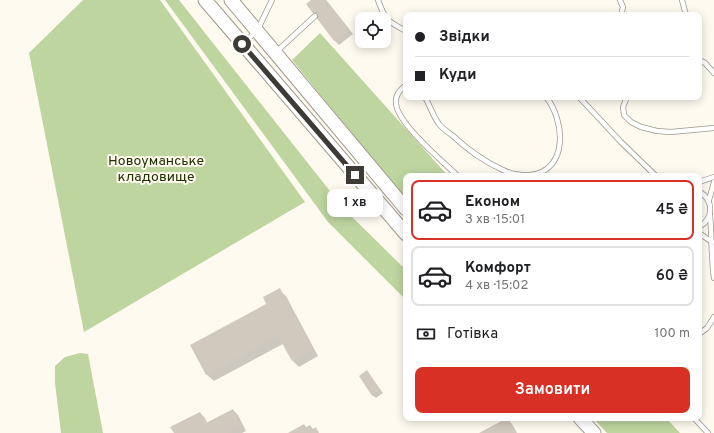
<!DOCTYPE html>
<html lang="uk">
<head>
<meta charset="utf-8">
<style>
	body { margin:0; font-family:Overpass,sans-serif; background:#f6f6f6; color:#202124; height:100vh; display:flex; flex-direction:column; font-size:15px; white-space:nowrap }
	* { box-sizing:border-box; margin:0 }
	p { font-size:13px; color:#757577 }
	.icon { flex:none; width:22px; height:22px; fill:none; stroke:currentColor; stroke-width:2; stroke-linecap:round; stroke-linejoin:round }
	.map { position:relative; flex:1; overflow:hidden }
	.side { position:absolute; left:403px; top:173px; width:299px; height:248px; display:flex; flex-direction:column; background:#fff; border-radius:8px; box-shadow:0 2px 10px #0003 }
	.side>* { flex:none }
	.hud { position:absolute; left:403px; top:12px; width:299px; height:88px; border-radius:8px; box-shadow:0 2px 10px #0003; display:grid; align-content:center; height:88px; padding:0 12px; background:#fff }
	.fabs { position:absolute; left:355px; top:12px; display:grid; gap:8px }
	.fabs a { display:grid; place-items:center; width:36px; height:36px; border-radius:8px; background:#fff; box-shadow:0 2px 10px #0003; font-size:20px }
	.end { position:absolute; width:18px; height:18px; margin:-9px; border:5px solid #3e3b36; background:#fff; box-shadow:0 0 0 2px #fff }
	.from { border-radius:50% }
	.bubble { position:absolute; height:28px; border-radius:8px; background:#fff; box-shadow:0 2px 10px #0003; font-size:13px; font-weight:600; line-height:28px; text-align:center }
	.hud b { display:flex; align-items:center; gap:14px; height:38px; font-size:15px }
	.hud b+b { border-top:1px solid #e0e0e0 }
	.hud i { width:10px; height:10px; background:#202124 }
	ul { padding:7px 0 0; list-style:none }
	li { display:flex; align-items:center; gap:12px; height:60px; margin:0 8px 6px; padding:0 4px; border:2px solid #e0e0e0; border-radius:8px }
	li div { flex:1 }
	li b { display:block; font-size:15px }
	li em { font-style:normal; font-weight:600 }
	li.selected { border-color:#d93025 }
	li>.icon { width:36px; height:36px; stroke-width:1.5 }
	.pay { display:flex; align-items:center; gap:10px; height:44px; padding:0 12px; font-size:15px }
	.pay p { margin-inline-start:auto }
	.action { display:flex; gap:8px; margin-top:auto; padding:8px 12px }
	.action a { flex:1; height:46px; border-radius:8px; background:#d93025; color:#fff; font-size:16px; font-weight:600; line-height:46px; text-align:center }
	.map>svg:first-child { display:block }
</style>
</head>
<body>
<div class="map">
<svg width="714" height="433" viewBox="0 0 714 433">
	<rect width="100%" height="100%" fill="#fffaf0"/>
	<g fill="#bed5a0">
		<polygon points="83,0 160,0 305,202 84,332 29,53"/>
		<polygon points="165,0 179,0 345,210 406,270 406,300 328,222"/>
		<polygon points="320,33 448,176 406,176 406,200 292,60"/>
		<polygon points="80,353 88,354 103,433 61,433 55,383 55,366 65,357"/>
		<polygon points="593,418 666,418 680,433 607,433"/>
	</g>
	<g fill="#0003">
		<polygon points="312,0 326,0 353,34 339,45 334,40"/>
		<polygon points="279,290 286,296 318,356 299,367 292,360 283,344 214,381 207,375 191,346 268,304"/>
		<polygon points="367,371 383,393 376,398 372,395"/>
		<polygon points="233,410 238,415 246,431 242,433 175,433 200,413 205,418 207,423"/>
		<polygon points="507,419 512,424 517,433 481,433"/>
	</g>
	<g fill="#d1c9be">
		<polygon points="311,0 326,0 349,29 334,41 306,4"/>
		<polygon points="280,288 313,349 292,361 278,336 206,375 190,345 266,304 263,297"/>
		<polygon points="367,370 380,390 372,396 359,376"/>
		<polygon points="233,409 242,425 227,433 174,433 170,427 200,412 206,423"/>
		<polygon points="508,418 516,433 479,433 507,418"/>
		<polygon points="304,424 306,427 310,425 313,429 316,427 319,433 288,433"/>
	</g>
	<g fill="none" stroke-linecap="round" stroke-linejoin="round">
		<defs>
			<g id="lane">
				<path d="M378,0C385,20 387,21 406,31"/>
				<polyline points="620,0 623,7 621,15"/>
				<polyline points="682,0 686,15"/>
				<polyline points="243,43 257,31 272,0"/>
				<polyline points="276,52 315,16"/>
				<polyline points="699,60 705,63 714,73"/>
				<path d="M406,85C400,90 395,95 396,103C396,122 444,163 458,176"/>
				<path d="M425,97C430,106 433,116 439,124C443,129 448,132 453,136C467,149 485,162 503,170C511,174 521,176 530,175C569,171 565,120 546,97"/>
				<polyline points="579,97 621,142 656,176"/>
				<polyline points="627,97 623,107 624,115 631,122 641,127 657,131 671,132 714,128"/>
				<polyline points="699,182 714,177"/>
				<path d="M699,191C714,201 714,218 699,227"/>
				<polyline points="709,200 714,182"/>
				<path d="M710,215C712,236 711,257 714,278"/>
				<polyline points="699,233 712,242"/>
				<polyline points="699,334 707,328 714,317"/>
				<polyline points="694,418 708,433"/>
			</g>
			<g id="secondary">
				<polyline points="205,0 406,234"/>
				<polyline points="231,0 406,209"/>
				<polyline points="580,418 594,433"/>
			</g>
		</defs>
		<use href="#lane" stroke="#9e988d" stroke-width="6"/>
		<use href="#secondary" stroke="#9e988d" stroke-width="15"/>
		<use href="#lane" stroke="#fff" stroke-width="4.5"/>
		<use href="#secondary" stroke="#fff" stroke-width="13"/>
	</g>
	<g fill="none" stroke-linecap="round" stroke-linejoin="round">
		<polyline stroke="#3e3b36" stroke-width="5" points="242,44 355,175"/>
	</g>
	<g text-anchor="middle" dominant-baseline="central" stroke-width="4" stroke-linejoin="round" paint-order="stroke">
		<g font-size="14" fill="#203003" stroke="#fffaf0">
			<text x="156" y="161">Новоуманське<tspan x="156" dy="16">кладовище</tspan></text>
		</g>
	</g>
</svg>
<div class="fabs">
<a><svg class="icon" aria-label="locate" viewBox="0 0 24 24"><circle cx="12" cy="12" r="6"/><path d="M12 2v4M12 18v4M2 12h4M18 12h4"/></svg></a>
</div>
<i class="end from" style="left:242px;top:44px"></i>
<i class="end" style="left:355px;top:175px"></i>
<div class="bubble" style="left:327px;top:189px;width:56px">1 хв</div>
<div class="hud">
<b><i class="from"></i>Звідки</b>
<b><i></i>Куди</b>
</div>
<section class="side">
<ul>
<li class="selected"><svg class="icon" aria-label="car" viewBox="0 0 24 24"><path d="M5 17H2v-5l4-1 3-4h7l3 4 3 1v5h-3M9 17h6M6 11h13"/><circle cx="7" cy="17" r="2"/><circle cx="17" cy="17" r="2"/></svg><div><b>Економ</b><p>3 хв · 15:01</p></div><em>45 ₴</em></li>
<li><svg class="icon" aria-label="car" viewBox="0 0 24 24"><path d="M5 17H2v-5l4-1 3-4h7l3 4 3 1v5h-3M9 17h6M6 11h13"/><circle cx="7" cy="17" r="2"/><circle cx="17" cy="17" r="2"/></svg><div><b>Комфорт</b><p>4 хв · 15:02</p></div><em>60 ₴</em></li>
</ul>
<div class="pay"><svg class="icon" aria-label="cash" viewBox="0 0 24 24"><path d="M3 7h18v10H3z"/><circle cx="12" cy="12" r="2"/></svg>Готівка<p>100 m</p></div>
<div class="action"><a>Замовити</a></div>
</section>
</div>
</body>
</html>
